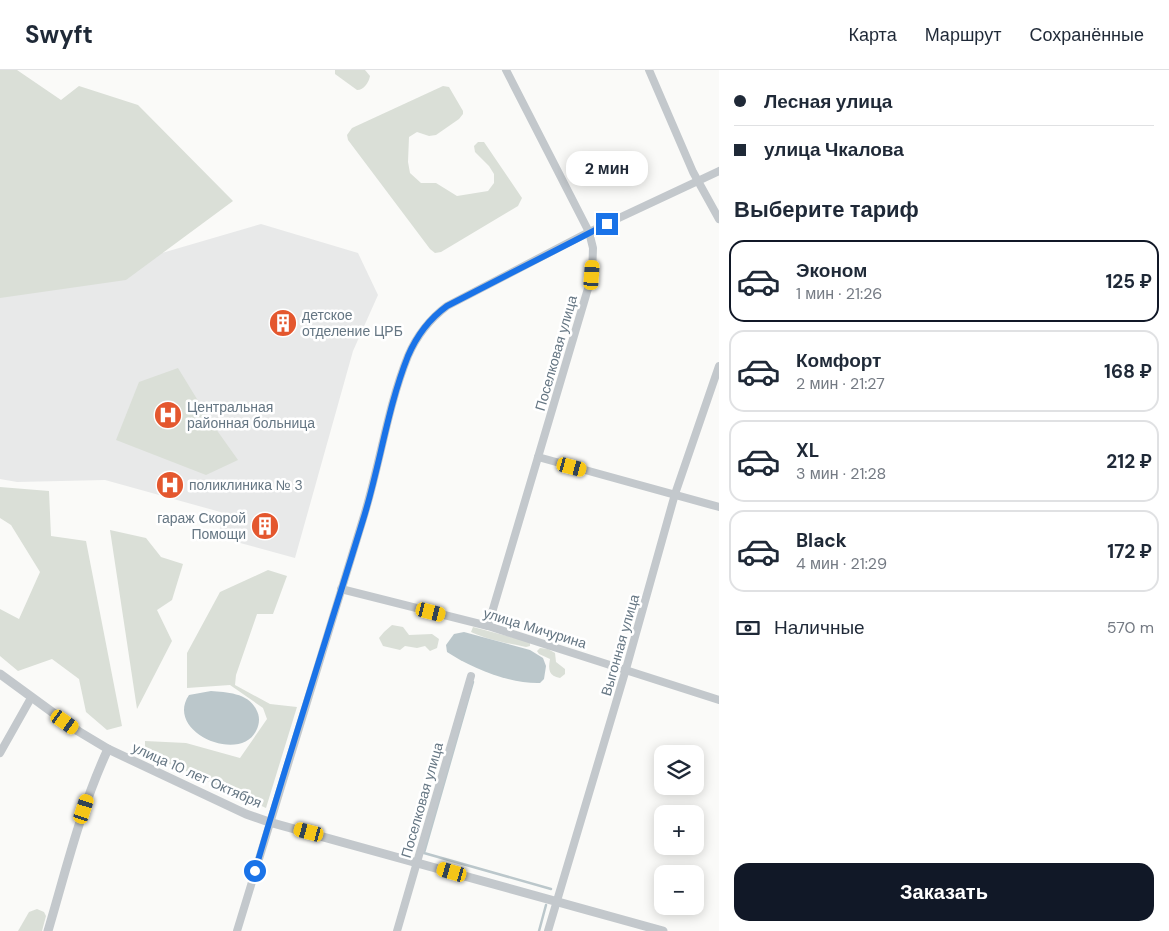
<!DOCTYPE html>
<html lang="ru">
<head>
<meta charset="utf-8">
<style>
	body { margin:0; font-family:"DM Sans",sans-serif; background:#f2f2f3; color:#1f2937; height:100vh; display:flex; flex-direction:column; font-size:19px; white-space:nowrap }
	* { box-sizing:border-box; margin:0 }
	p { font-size:16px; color:#747a83 }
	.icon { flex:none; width:28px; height:28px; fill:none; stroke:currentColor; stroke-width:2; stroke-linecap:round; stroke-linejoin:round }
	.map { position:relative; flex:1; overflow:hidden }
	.panel { display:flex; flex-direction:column; background:#fff; width:450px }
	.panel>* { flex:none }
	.guide { display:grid; align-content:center; height:110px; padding:0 15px; background:#fff }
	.fabs { position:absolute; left:654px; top:675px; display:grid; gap:10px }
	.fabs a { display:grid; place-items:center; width:50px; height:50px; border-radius:10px; background:#fff; box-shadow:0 2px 12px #0003; font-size:25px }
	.end { position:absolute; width:22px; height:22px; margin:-11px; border:6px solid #1a73e8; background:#fff; box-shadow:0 0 0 2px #fff }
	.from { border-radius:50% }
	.bubble { position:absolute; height:35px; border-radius:15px; background:#fff; box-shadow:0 2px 12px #0003; font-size:16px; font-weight:700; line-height:35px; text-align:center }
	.car { position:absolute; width:15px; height:30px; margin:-15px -8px; border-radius:6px; box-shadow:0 0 4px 1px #0007; background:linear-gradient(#f5c518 24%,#345 0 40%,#f5c518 0 76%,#345 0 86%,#f5c518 0) }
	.guide b { display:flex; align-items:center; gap:18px; height:48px; font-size:19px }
	.guide b+b { border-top:1px solid #e0e1e3 }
	.guide i { width:12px; height:12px; background:#1f2937 }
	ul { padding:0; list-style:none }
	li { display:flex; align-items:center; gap:15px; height:82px; margin:0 10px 8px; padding:0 5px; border:2px solid #e0e1e3; border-radius:15px }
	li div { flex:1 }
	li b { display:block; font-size:19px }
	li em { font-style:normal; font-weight:700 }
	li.active { border-color:#111827 }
	li>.icon { width:45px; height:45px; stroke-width:1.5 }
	h2 { padding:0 15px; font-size:22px; line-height:60px }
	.pay { display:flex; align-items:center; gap:12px; height:55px; padding:0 15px; font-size:19px }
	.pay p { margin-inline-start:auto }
	.primary-button { display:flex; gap:10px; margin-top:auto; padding:10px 15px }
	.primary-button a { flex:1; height:58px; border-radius:15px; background:#111827; color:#fff; font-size:20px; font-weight:700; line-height:58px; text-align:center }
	header { display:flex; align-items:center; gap:30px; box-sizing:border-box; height:70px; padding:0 25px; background:#fff; border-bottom:1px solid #e0e1e3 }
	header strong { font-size:24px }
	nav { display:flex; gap:28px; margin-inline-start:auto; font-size:18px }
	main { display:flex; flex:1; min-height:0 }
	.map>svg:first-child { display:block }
</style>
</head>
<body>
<header>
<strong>Swyft</strong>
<nav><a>Карта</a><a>Маршрут</a><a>Сохранённые</a></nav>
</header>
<main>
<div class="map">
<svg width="719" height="861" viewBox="0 0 719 861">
	<rect width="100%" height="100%" fill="#fafaf8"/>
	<polygon fill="#e8e9e9" points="261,154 358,183 378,225 353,281 295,488 218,467 224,443 105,410 17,412 0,409 0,214 138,190"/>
	<g fill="#dadfd7">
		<polygon points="0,0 17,0 61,30 79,16 138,35 233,131 126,210 0,228"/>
		<path d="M335,0H365L370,6C369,12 364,20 357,20L335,4Z"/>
		<polygon points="443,16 449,17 463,41 463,44 459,49 436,65 429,66 417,62 409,67 408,92 410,103 421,113 436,113 457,126 488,121 494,113 494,104 489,96 475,82 474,76 478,72 484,72 522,128 518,136 441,182 435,183 430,179 348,70 347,65 352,58"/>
		<polygon points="178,298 211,352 238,390 206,405 116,370 139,312"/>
		<polygon points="0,417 49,421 51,466 86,471 122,656 107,660 86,642 79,609 52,589 18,601 0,586 0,539 19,549 40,502 11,455 0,448"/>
		<polygon points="110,460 146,468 161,487 183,494 172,530 157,540 172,571 137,639"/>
		<polygon points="268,500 287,506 273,544 257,544 236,605 235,615 270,634 297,637 266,738 182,699 145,684 145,671 186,673 240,688 267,649 263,638 230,615 187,618 187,583 220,522"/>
		<polygon points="392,555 403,557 409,565 432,564 439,569 437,578 430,581 425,576 417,578 405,576 400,580 383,576 379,568 384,562"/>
		<path d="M473,557L530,572V576L526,577C507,573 488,570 471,562Z"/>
		<path d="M540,578L548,579L555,583L556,592L565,599V604L560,608C549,606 548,600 550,589L539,584L537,581Z"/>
		<polygon points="37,839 44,842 46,846 42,861 18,861 29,842"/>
	</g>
	<g fill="#bbc7cb">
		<path d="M464,562L530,580L543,588L546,596L544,609L540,613C510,614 471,598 447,582L446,575L454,564Z"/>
		<path d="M211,621C226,622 248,623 256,639C260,646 260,653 256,661C240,694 164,662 189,625Z"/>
	</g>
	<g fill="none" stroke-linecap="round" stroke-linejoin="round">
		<g stroke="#bbc7cb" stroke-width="2.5">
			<polyline points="473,612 424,783 551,819"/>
			<polyline points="539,861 546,835"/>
		</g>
		<g stroke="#c3c8cc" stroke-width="8">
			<polyline points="649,0 693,102 719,149"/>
			<polyline points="538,387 719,437"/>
			<polyline points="341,519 488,556 719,630"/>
			<polyline points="488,556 592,205 593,178 589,162 506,0"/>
			<polyline points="0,683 31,628"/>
			<path d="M237,861C278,723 322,587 363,449C380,395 387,338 408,286C417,265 430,249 447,236L589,162L719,101"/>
			<polyline points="397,861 471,606"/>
			<polyline points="548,861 626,599 675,424 719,296"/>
		</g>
		<g stroke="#c3c8cc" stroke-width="9">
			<polyline points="0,604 78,661 108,679 246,744 269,752 663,861"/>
			<path d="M48,861C66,800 81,737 108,679"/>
		</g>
	</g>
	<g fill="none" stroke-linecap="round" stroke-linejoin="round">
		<path stroke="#1a73e8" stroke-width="6" d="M255,801C289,683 327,567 363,450C380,396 387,339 408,286C417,265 429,249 447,236L607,154"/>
	</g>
	<defs>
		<symbol id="building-disc" viewBox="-11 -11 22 22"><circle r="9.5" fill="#e4572e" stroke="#fff"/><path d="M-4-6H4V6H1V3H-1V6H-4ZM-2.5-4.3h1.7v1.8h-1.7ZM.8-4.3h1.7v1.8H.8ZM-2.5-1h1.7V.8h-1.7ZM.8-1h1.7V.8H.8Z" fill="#fff"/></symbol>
		<symbol id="hospital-disc" viewBox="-11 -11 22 22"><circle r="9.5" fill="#e4572e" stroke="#fff"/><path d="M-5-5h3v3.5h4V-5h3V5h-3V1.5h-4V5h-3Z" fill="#fff"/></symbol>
	</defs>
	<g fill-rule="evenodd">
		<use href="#building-disc" x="267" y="237" width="32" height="32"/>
		<use href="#hospital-disc" x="152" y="329" width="32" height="32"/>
		<use href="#hospital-disc" x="154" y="399" width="32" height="32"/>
		<use href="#building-disc" x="249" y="440" width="32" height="32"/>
	</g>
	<g text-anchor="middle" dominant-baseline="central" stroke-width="5" stroke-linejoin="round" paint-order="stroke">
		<g font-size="14" fill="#657683" stroke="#fff" text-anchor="start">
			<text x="302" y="245">детское<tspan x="302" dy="16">отделение ЦРБ</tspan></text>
			<text x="187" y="337">Центральная<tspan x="187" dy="16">районная больница</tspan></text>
			<text x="189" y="415">поликлиника № 3</text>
			<text x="246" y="448" text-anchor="end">гараж Скорой<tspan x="246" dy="16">Помощи</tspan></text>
		</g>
		<g font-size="14" fill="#657683" stroke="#fff">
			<text transform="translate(556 283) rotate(-74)">Поселковая улица</text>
			<text transform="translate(535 558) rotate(17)">улица Мичурина</text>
			<text transform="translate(620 575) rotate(-74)">Выгонная улица</text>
			<text transform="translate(197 705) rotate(24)">улица 10 лет Октября</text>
			<text transform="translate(422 730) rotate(-74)">Поселковая улица</text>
		</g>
	</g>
</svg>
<div class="fabs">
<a><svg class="icon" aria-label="layers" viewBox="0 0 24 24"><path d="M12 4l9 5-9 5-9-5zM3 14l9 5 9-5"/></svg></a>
<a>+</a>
<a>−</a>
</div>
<i class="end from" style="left:255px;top:801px"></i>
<i class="end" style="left:607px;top:154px"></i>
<div class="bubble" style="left:566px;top:81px;width:82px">2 мин</div>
<i class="car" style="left:592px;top:205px;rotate:4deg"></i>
<i class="car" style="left:572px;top:397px;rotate:105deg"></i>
<i class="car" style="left:431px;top:542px;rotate:104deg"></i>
<i class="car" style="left:65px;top:652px;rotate:125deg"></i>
<i class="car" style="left:84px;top:739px;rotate:18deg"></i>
<i class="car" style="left:309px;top:762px;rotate:285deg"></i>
<i class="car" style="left:452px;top:802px;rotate:286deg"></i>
</div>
<section class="panel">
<div class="guide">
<b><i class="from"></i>Лесная улица</b>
<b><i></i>улица Чкалова</b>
</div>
<h2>Выберите тариф</h2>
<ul>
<li class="active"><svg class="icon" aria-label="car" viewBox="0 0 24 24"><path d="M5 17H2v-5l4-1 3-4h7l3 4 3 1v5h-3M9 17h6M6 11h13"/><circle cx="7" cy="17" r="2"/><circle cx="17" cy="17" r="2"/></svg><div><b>Эконом</b><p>1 мин · 21:26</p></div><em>125 ₽</em></li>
<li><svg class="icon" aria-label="car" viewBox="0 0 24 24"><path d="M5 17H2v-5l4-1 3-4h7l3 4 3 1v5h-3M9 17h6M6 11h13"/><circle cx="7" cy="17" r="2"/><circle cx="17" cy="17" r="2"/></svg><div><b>Комфорт</b><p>2 мин · 21:27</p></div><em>168 ₽</em></li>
<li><svg class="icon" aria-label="car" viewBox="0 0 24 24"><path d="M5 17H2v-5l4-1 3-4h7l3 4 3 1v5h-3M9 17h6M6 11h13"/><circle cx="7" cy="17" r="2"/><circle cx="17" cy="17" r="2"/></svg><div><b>XL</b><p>3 мин · 21:28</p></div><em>212 ₽</em></li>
<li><svg class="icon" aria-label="car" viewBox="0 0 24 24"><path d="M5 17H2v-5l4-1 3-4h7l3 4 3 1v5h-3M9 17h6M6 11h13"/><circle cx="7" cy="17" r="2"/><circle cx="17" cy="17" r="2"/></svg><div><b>Black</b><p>4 мин · 21:29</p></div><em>172 ₽</em></li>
</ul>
<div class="pay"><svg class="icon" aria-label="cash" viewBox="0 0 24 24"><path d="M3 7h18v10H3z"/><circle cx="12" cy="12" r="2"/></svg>Наличные<p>570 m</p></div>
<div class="primary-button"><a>Заказать</a></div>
</section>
</main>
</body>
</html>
